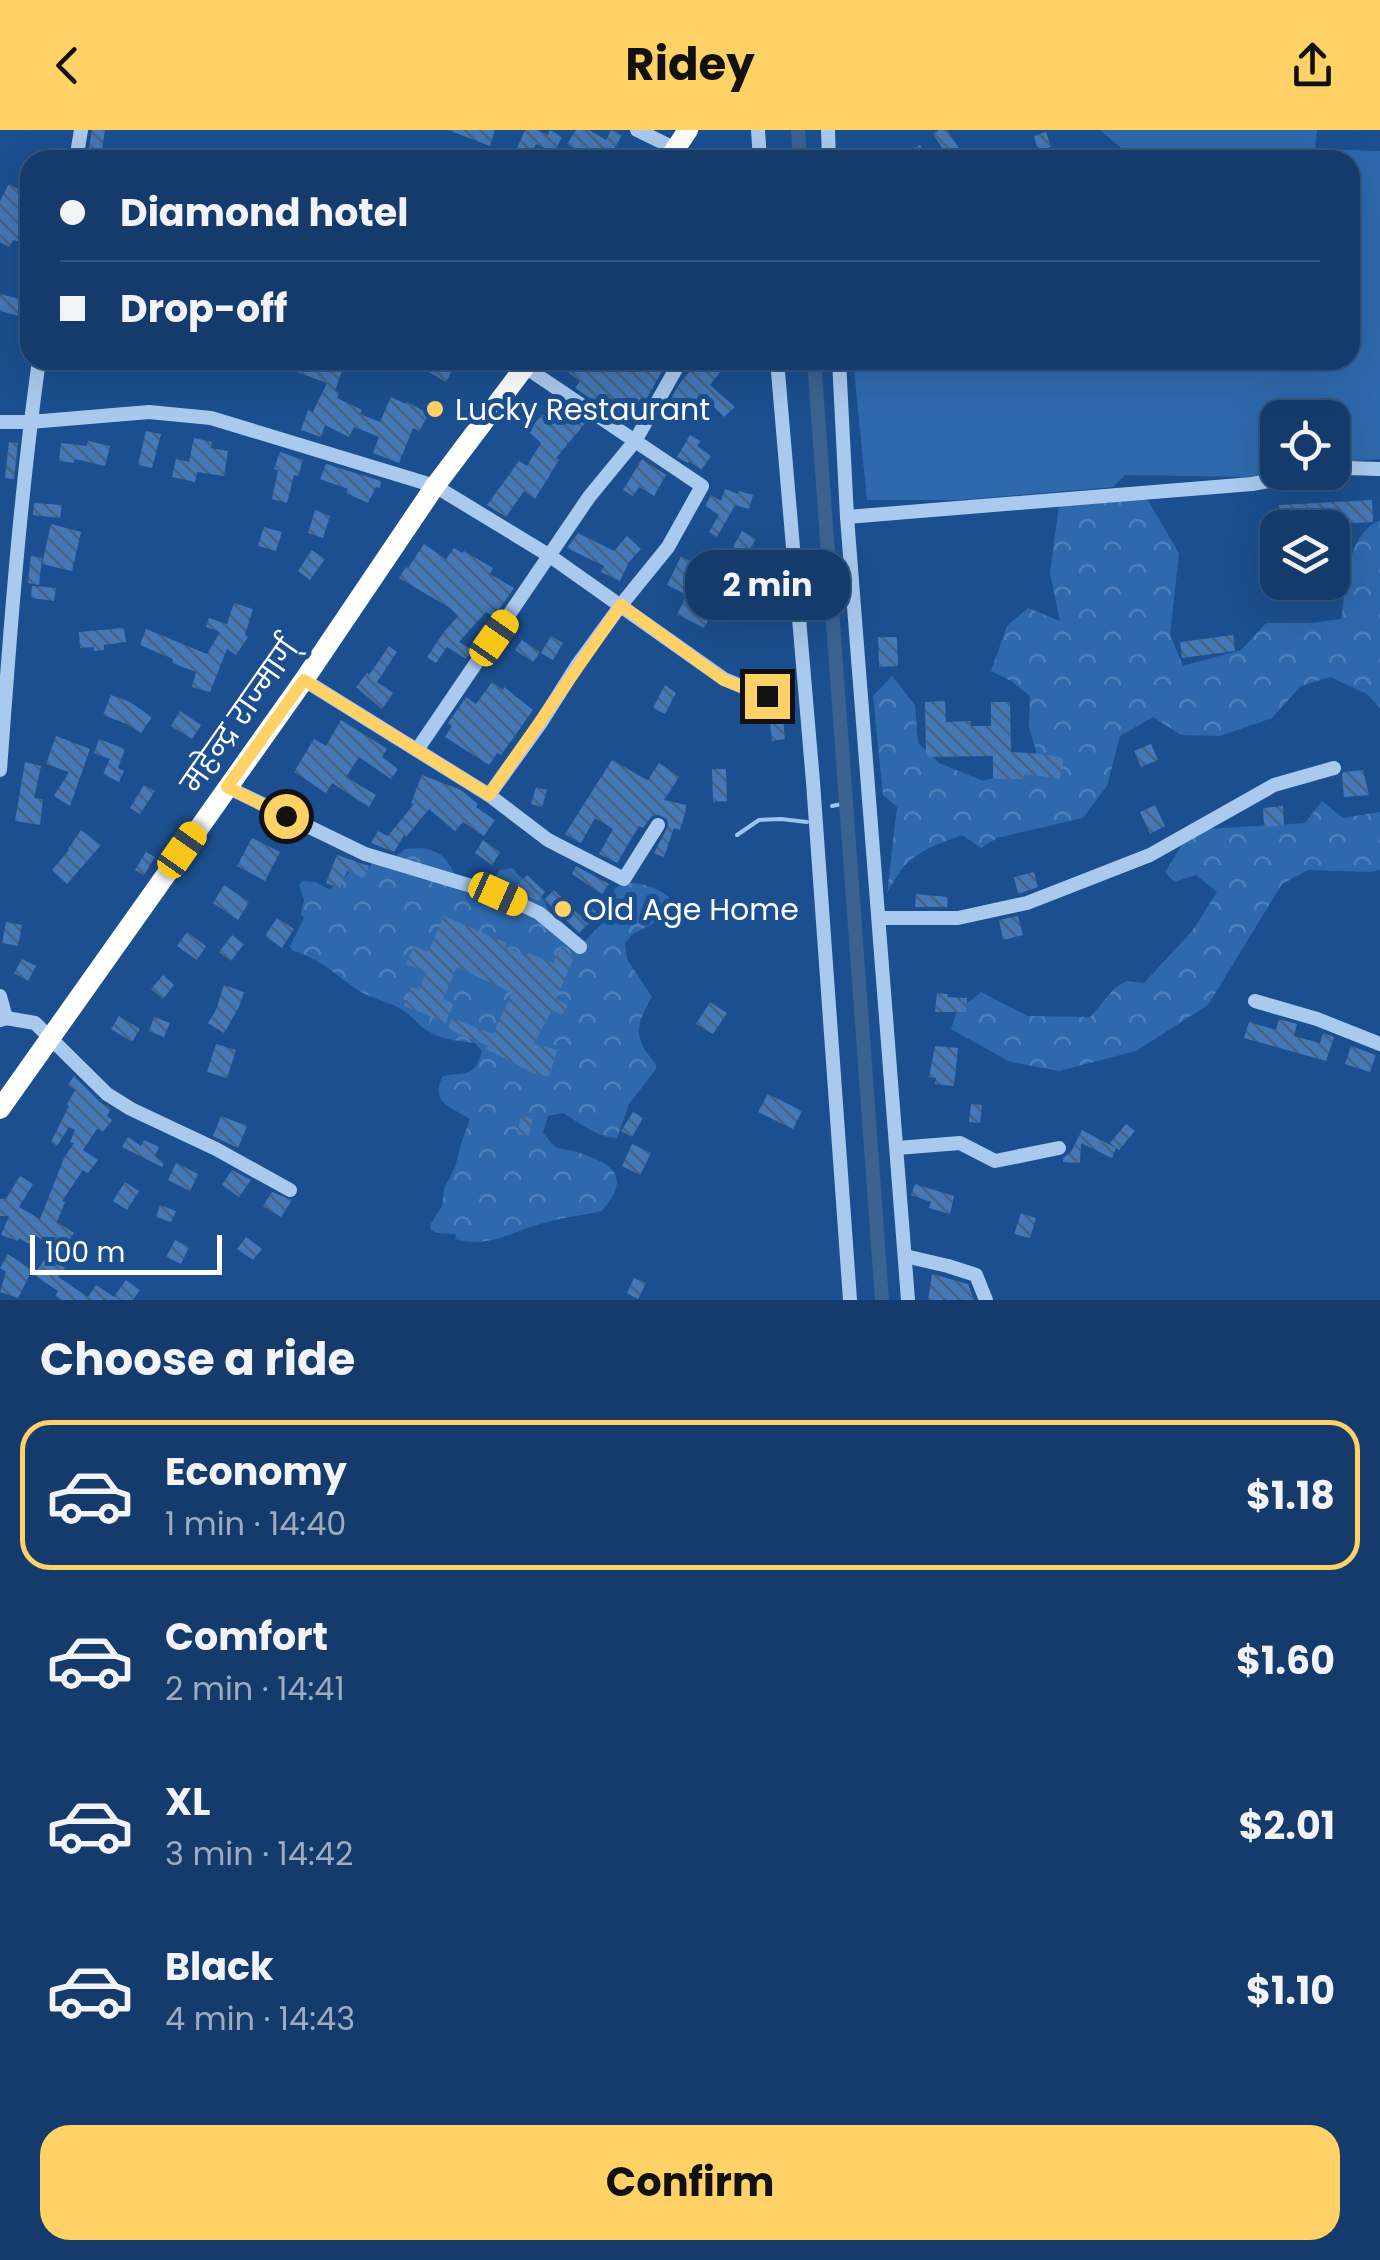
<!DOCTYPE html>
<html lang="en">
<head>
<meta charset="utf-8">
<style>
	body { margin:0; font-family:Poppins,"Noto Sans Devanagari",sans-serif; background:#214673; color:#f1f3f6; height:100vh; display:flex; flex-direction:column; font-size:38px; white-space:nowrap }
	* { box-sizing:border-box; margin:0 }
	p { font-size:32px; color:#9dadc1 }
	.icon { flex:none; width:55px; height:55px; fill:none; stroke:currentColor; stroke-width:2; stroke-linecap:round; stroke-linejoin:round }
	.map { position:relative; height:1170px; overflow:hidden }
	.drawer { display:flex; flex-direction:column; background:#143b6b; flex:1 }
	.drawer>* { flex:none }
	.guide { position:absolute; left:20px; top:20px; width:1340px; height:220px; border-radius:30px; box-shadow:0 10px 40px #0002,0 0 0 2px #33557e; display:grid; align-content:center; height:220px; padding:0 40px; background:#143b6b }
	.fabs { position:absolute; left:1260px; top:270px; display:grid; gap:20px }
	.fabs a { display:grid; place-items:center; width:90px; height:90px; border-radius:20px; background:#143b6b; box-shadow:0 10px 40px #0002,0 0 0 2px #33557e; font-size:50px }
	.scale { position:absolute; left:30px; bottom:25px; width:192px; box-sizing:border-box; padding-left:10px; border:5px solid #fff; border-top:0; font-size:28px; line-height:35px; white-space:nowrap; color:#fff; -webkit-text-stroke:8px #1b4f8f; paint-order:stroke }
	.end { position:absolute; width:45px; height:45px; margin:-22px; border:12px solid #ffd166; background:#111; box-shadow:0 0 0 5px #111 }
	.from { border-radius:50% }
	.bubble { position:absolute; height:70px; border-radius:30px; background:#143b6b; box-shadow:0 10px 40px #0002,0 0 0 2px #33557e; font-size:32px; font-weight:700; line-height:70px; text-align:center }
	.car { position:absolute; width:30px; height:60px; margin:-30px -15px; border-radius:12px; box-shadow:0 0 8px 2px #0007; background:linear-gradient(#f5c518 24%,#345 0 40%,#f5c518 0 76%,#345 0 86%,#f5c518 0) }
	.guide b { display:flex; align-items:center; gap:35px; height:95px; font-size:38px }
	.guide b+b { border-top:2px solid #33557e }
	.guide i { width:25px; height:25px; background:#f1f3f6 }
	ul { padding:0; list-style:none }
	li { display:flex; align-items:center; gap:30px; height:150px; margin:0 20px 15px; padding:0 20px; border:5px solid transparent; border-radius:30px }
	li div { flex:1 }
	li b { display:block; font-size:38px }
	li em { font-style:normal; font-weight:700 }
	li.selected { border-color:#ffd166 }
	li>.icon { width:90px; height:90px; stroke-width:1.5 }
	h2 { padding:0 40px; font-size:45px; line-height:120px }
	.primary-button { display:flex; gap:20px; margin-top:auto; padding:20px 40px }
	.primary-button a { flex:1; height:115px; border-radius:30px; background:#ffd166; color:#111; font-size:40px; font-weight:700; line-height:115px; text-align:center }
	header { display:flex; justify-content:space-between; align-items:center; height:130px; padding:0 40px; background:#ffd166; color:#111; font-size:45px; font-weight:700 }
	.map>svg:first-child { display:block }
</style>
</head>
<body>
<header><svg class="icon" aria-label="back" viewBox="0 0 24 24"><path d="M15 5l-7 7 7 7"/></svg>Ridey<svg class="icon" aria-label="share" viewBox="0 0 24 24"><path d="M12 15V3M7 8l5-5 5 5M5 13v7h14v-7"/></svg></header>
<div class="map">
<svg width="1380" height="1170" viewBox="0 0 1380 1170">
	<defs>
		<pattern id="forest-crowns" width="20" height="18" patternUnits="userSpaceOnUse" patternTransform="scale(2.5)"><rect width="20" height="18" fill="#2e69ad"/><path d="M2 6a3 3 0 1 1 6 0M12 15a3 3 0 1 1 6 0" fill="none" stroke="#4d80b9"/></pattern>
		<pattern id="building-back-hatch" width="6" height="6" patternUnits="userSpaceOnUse" patternTransform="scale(2.5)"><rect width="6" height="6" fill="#4478b7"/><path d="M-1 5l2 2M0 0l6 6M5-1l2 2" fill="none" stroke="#486282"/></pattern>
	</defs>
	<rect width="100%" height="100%" fill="#1b4f8f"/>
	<polygon fill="#2e69ad" points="1100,0 1317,0 1315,19 1380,21 1380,329 1333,333 1332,288 1278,288 1277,342 1249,347 1125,345 1113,357 959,370 867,370 853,230 1350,230 1350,30 1120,30 1133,28"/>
	<g fill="url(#forest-crowns)">
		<path d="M1147,369L1179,423L1170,505L1183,536L1241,520L1266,493H1311L1341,489C1347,456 1345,405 1380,390V578L1367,564L1330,547L1301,556L1272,588L1220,606L1181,605L1153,587L1120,606L1107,656L1083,688L997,708L981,718L962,705C922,720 906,725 887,764L897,677L883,665L873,566L892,546L915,575L918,613L939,633L983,651L1010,643L1037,640L1036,621L1029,597L1030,566L1011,551L991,541L1007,496L1028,478L1060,491L1050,443L1059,374Z"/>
		<polygon points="1322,671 1343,688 1380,682 1380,740 1370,742 1308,740 1282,754 1208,875 1136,921 1059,941 1010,932 951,899 957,882 981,862 1028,886 1090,887 1114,859 1126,851 1144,853 1193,800 1217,762 1196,745 1174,752 1165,742 1191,700 1305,693"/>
		<path d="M423,718C445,723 446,729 457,748L489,754L500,740L513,738C519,749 529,751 537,760C545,771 551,785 556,798L561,796L559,789L584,812C592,803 606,792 611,781C614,775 611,763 616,758C629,747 659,757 669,767L658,791L633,804L625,813L627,829L652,867C635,895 633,909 656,934V939L629,974L617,1008C598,1008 580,993 563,983L548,986L543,1003C544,1004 553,1015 554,1016C559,1019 570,1020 577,1022C615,1035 631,1046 602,1081C583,1085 565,1087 547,1092C514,1100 490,1119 455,1109L456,1104L436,1103L431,1100L430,1095L442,1076L444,1059L455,1037L461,1014L470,989C451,977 429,972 443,946C467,942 475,947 482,921L475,913C456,911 437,909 422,897C416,892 411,886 404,881C392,872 374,870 361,862C339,848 319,827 293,821L290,816L304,788L301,784L304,770L299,755L302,751L315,752L329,759L340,754L350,741L365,743L378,725L391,731L405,719Z"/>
	</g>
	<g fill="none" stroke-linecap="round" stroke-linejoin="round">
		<g stroke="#9cc4f0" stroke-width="4">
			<polyline points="832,676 847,673"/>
			<polyline points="737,705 759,690 781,689 807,692"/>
		</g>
		<g stroke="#3c6290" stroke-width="14">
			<polyline points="798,0 800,30"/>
			<polyline points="814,230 882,1170"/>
		</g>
	</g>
	<g fill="url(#building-back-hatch)">
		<polygon points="92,0 105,0 101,27 88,25"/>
		<polygon points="448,0 495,0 490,16"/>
		<polygon points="525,0 537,0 548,5 550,0 562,7 554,23 536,14 531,24 517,18"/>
		<polygon points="576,0 589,0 606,10 611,0 622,5 608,30 594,30 567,14"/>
		<polygon points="939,0 947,0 963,24 950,30 933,4"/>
		<polygon points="1046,2 1051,17 1038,20 1034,6"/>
		<polygon points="920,15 928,30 890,30"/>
		<polygon points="9,54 30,66 30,115 13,110 9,117 0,112 0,71"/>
		<polygon points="0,164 27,171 23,187 0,181"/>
		<polygon points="264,230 346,230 335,261 339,263 337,268 362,280 360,284 380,292 391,267 406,274 407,272 429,284 419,301 413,298 399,333 373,323 379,307 354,297 349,307 325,295 321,307 301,300 308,280 313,282 327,253"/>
		<polygon points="408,230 438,230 453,239 446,252"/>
		<polygon points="566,230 656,230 665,236 639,282 626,274 619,288 575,258 580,251 561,237"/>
		<polygon points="699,230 729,230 710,255 735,277 724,287 708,271 701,283 682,272 674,283 666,277 680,253"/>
		<polygon points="561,274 587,291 556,328 559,330 535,369 524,361 506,387 487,375 519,331 527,336 541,313 528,301 543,284 548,289"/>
		<polygon points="146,301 161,304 152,338 138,335"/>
		<polygon points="690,305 701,311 697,316 711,326 701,340 689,331 688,333 677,327"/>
		<polygon points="194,308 212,312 211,318 228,321 224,346 197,342 195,352 172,347 176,329 189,332"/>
		<polygon points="88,311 110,316 105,336 75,329 74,333 59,331 61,313 87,316"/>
		<polygon points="9,312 18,313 14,349 5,348"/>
		<polygon points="280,322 303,330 298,346 294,345 287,373 272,369 278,340 274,339"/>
		<polygon points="642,329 666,345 654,366 639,357 633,366 623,360"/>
		<polygon points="326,334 381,351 380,358 376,357 368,373 346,363 348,359 320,349"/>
		<polygon points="725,359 738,364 739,361 753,365 749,379 735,375 717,407 709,402 719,385 705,376 711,365 721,371"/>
		<polygon points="1372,370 1373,392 1280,397 1279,375"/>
		<polygon points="34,373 62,375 60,388 33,385"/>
		<polygon points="315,380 330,386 323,408 308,403"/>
		<polygon points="51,394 81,402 72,441 42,434"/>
		<polygon points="264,397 282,402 276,421 258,416"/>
		<polygon points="742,401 756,409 746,425 733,417"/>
		<polygon points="578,403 614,421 627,406 641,419 629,432 620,451 601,442 604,436 567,418"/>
		<polygon points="424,414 446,429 454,418 462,423 464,421 493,438 490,444 514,458 494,487 486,482 459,512 472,520 466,529 447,517 436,533 427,527 444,502 458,486 450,478 399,448 406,437 408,438"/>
		<polygon points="312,420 325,429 310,450 298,441"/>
		<polygon points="31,426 42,428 39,455 28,453"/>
		<polygon points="681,426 693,433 689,440 696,444 693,448 711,454 702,481 711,485 704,498 677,484 687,465 667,455"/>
		<polygon points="32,456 56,458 54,471 31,468"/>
		<polygon points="234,473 253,479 245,505 248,507 236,525 227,519 210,562 192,557 196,542 172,533 173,529 140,515 146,499 207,524 220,502 206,497 209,488 227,494"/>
		<polygon points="124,498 126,512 104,515 104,520 94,521 94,517 80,518 79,502"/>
		<polygon points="1233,505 1235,521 1182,528 1180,512"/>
		<polygon points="551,506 563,513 553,530 541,523"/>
		<polygon points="878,507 897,507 898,536 879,537"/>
		<polygon points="522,510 540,522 533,532 515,520"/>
		<polygon points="389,516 397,522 377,552 393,563 382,579 356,557 367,543 369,545"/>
		<polygon points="492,552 503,560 504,557 533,580 501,625 497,623 489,635 445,607 452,596 448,593 466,567 476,574"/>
		<polygon points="665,555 676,563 665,584 653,578"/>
		<polygon points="111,565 128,571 152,587 141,603 127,594 103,585"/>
		<polygon points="945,571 946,592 970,591 971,596 991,596 991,572 1010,572 1011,622 1042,624 1064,628 1060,649 1024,644 1024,649 993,649 993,626 926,627 925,572"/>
		<polygon points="782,580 785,609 772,611 769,582"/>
		<polygon points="180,581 201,595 192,609 171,596"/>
		<polygon points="341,590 387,619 382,627 398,639 391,649 359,627 346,647 376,665 369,677 332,653 326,663 294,642 314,609 326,616"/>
		<polygon points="56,606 90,619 70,676 54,666 69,642 46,634"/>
		<polygon points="99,609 125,619 118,638 124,641 119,652 103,644 110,629 94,623"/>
		<polygon points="1151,614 1158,630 1141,637 1134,621"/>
		<polygon points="612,630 645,649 648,650 659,633 679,647 664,670 686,675 685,684 680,700 674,698 664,727 654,723 668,696 667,689 659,685 652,686 643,698 639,696 617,733 599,724 613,699 595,688 581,713 565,704"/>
		<polygon points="25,632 41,636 34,668 43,669 40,695 15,691"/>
		<polygon points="712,639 726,639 727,671 713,672"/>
		<polygon points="1363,640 1369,665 1344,667 1342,645 1343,642"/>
		<polygon points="422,645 461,660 478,674 476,677 495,690 484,706 463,692 455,701 429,679 406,707 404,705 394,722 371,713 378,701 388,706 414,674 411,673"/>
		<polygon points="144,655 155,661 140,684 130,678"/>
		<polygon points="536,657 547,660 542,677 531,674"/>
		<polygon points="1155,675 1165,696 1150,704 1140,682"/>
		<polygon points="1283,676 1284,695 1264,697 1263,678"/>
		<polygon points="81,700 101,715 67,754 52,740 69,720 68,719"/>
		<polygon points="252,708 280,722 265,751 237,736"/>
		<polygon points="483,710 500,722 492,735 475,723"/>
		<polygon points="146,722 155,727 144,745 135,740"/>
		<polygon points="337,725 369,736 364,748 347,741 340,759 326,753"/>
		<polygon points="576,736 609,754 602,764 572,744"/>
		<polygon points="1034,742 1038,757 1018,764 1014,747"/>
		<polygon points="527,745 545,762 538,771 526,765 516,757"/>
		<polygon points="224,755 249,772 238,790 213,773"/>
		<polygon points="554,760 579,785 587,773 598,784 579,803 544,770"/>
		<polygon points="916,764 948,767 947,777 915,777"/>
		<polygon points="444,786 506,813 505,817 527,826 528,823 553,833 562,816 574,828 556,869 568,875 562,885 552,880 534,914 557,920 549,947 531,942 486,919 488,916 448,899 452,888 493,904 512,863 457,837 443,869 454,873 446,892 404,876 411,857 419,860 426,842 406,834 414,816 428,822"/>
		<polygon points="1018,786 1023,805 1003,810 999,790"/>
		<polygon points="277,788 294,799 282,818 265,806"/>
		<polygon points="6,792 22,795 18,816 2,813"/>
		<polygon points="187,802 206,816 197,830 177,816"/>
		<polygon points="232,805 244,814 231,831 219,822"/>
		<polygon points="22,829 36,836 28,851 14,843"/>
		<polygon points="163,845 174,855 163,869 151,859"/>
		<polygon points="224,855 244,862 239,877 224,903 208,893 216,880"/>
		<polygon points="937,863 948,864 947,867 967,868 966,882 935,882"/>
		<polygon points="710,872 727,883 713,904 696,894"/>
		<polygon points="119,886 140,899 132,912 111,899"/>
		<polygon points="154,887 170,893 164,907 149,901"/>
		<polygon points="1279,889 1297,894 1294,906 1320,913 1323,903 1334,907 1326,931 1244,908 1249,892 1276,900"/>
		<polygon points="216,914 236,920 227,948 207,942"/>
		<polygon points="935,916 958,918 954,956 935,954 936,948 929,947"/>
		<polygon points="1351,916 1376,925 1370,942 1345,934"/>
		<polygon points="74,946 100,972 111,979 107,986 112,990 103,1002 97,999 83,1020 98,1030 88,1043 83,1040 62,1071 65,1072 57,1092 74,1103 56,1132 65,1138 58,1147 88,1167 96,1155 114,1167 126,1150 140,1160 133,1170 61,1170 55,1166 58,1161 34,1145 53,1117 35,1105 29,1114 19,1108 18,1111 1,1105 9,1086 0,1086 0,1069 6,1069 20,1046 33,1054 19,1077 40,1089 64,1028 74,1013 70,1012 75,1000 69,997 57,1016 51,1012 69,976 67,974 75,960 68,955"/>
		<polygon points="768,964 802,981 793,999 758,982"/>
		<polygon points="971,974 982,975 980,993 969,992"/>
		<polygon points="633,982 643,988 632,1007 621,1001"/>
		<polygon points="221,986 247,996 238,1018 213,1006"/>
		<polygon points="521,986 533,989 529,1006 517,1003"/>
		<polygon points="1126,994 1135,1001 1119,1020 1110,1013"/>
		<polygon points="1082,1000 1116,1018 1112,1028 1081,1013 1080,1033 1063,1032 1063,1028 1071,1022"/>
		<polygon points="128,1007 141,1016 144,1010 159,1017 155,1026 164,1033 162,1037 122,1017"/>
		<polygon points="632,1014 651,1023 640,1045 622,1036"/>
		<polygon points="176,1033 198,1044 190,1061 168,1050"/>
		<polygon points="232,1040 251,1050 239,1067 222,1055"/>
		<polygon points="125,1052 139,1061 127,1080 113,1071"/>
		<polygon points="915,1054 954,1066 950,1084 929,1078 931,1072 911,1065"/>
		<polygon points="272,1062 292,1070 281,1087 263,1076"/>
		<polygon points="160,1075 176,1081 171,1092 156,1087"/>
		<polygon points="1021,1083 1036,1088 1030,1108 1014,1104"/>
		<polygon points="246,1107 262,1119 253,1130 237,1119"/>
		<polygon points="175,1110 189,1117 181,1134 166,1127"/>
		<polygon points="8,1124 32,1140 18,1168 0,1162 6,1142 0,1138"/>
		<polygon points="932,1144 968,1154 974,1170 928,1170"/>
		<polygon points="634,1148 646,1153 638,1169 627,1163"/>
	</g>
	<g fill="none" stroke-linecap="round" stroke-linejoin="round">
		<g stroke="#a9c9ee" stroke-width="14">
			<polyline points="637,0 676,19"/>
			<polyline points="758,0 760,30"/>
			<polyline points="828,0 829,30"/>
			<polyline points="76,30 81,0"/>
			<polyline points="777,230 813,652 850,1170"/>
			<polyline points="839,230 847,387 908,1170"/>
			<polyline points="0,292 30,292 149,282 211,288 435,356 550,426 724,549 767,567"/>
			<polyline points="1332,340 1346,338 1380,339"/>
			<polyline points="847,387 1252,354 1318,342"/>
			<polyline points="304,550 489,665 548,710 624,749 658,695"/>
			<polyline points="417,620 589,367 635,311 681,230"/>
			<path d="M0,640C10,503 20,366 39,230"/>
			<polyline points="227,657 365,724 498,764 539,783 580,817"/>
			<polyline points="489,665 540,594 578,534 621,475 668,417 702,356 525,237"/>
			<polyline points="880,788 958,788 1027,773 1150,725 1274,655 1334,638"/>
			<polyline points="0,866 6,888"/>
			<polyline points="1255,871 1317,889 1380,914"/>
			<polyline points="0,890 6,888 35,893 107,964 131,979 216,1019 290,1060"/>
			<polyline points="897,1018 960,1013 995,1031 1059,1018"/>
			<polyline points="905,1126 948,1136 976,1145 986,1170"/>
		</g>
		<g stroke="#fff" stroke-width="20">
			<polyline points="668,30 688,0"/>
			<polyline points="0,979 304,550 435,356 530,230"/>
		</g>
	</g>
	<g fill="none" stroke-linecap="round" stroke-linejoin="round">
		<polyline stroke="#ffd166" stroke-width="12" points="286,686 227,657 304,550 489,665 621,475 724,550 767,566"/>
	</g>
	<g fill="#ffd166" stroke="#1b4f8f" stroke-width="4">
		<circle cx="435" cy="279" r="10"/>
		<circle cx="563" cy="779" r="10"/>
	</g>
	<g text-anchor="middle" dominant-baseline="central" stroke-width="10" stroke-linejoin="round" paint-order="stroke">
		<g font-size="30" fill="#fff" stroke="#1b4f8f" text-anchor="start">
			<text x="455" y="279">Lucky Restaurant</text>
			<text x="583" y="779">Old Age Home</text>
		</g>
		<g font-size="30" fill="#fff" stroke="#1b4f8f">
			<text transform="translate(240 586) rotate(-55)">महेन्द्र राज्मार्ग्</text>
		</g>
	</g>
</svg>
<div class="fabs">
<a><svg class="icon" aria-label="locate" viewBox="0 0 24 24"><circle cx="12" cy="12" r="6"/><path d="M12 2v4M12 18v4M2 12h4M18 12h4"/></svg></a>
<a><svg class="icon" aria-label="layers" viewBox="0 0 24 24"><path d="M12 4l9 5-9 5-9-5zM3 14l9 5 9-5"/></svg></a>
</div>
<div class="scale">100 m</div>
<i class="end from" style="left:286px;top:686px"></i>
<i class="end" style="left:767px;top:566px"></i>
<div class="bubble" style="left:685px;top:420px;width:165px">2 min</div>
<i class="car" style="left:494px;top:508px;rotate:35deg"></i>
<i class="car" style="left:182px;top:720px;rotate:35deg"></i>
<i class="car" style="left:498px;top:764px;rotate:114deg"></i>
<div class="guide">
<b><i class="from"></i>Diamond hotel</b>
<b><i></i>Drop-off</b>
</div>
</div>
<section class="drawer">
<h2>Choose a ride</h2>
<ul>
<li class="selected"><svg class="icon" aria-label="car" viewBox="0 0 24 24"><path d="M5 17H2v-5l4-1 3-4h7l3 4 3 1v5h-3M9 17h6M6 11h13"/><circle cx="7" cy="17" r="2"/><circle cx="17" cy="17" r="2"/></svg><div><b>Economy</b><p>1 min · 14:40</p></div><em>$1.18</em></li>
<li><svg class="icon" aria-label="car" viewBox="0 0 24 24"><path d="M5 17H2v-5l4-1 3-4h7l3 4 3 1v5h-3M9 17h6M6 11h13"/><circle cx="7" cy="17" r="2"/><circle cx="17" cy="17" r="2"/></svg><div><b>Comfort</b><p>2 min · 14:41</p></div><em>$1.60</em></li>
<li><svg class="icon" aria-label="car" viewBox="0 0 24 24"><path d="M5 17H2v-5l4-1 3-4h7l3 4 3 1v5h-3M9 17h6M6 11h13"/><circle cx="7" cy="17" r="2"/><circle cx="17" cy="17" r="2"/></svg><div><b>XL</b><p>3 min · 14:42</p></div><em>$2.01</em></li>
<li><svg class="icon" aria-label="car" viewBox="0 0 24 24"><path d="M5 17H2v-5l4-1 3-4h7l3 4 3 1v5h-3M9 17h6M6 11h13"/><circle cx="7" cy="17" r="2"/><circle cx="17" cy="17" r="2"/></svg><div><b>Black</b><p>4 min · 14:43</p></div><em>$1.10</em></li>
</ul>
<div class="primary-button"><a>Confirm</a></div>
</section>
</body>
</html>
